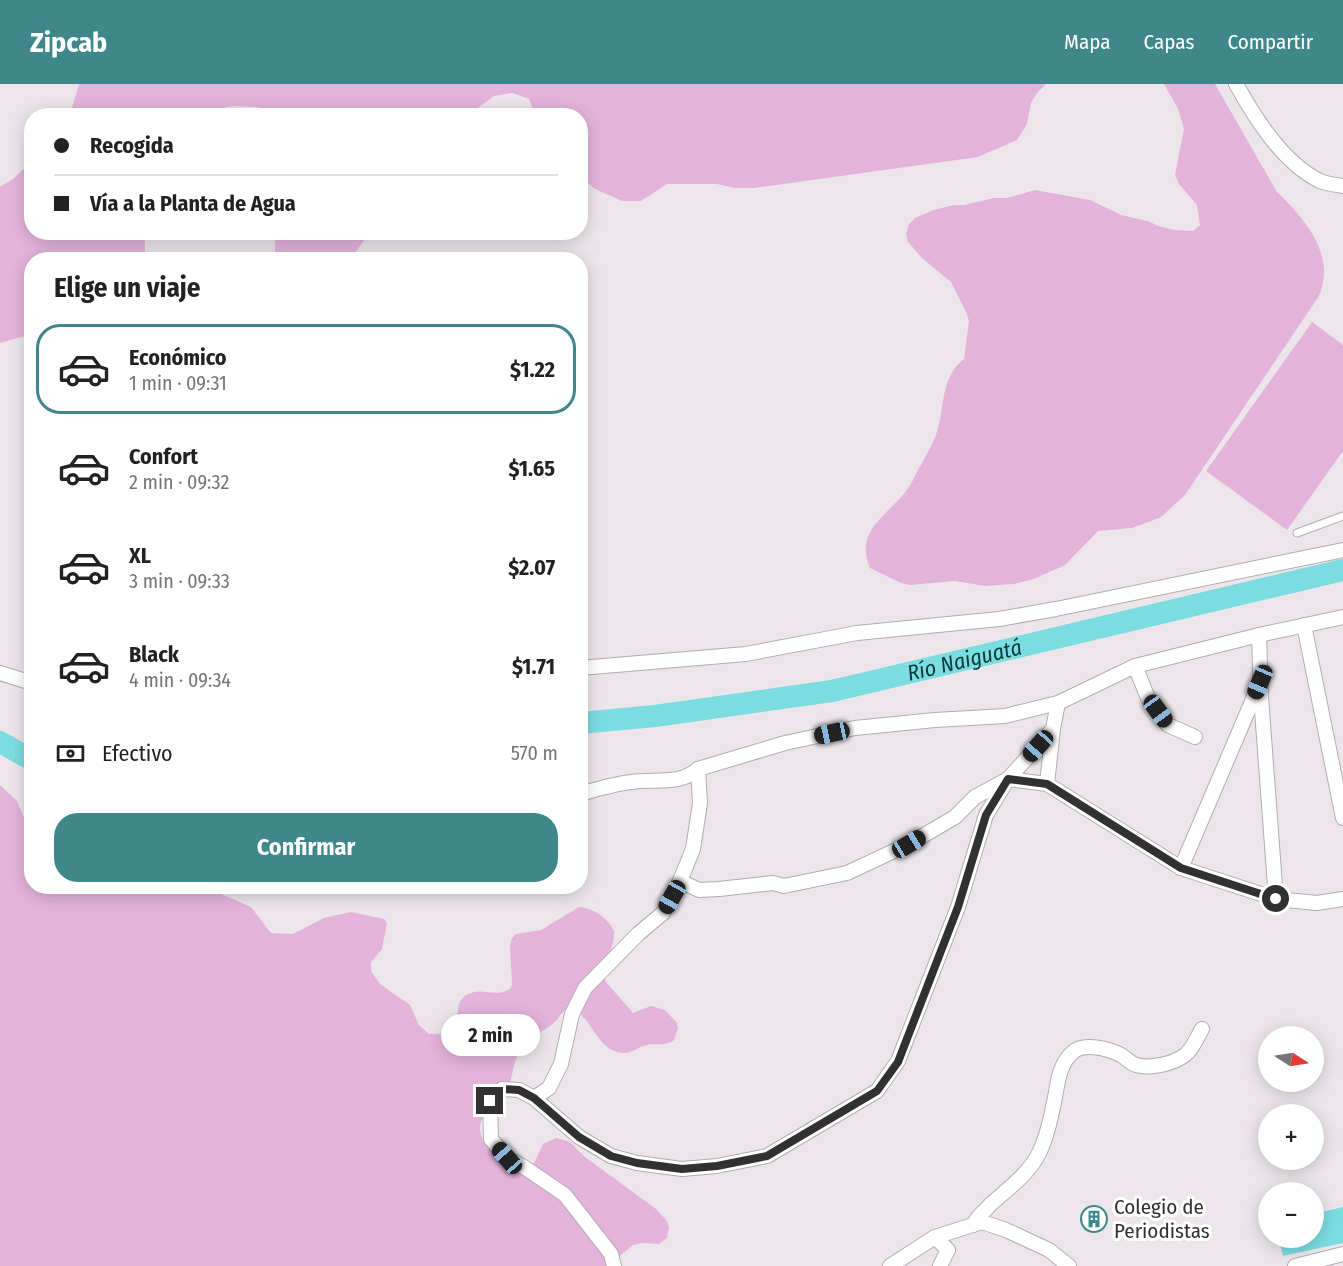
<!DOCTYPE html>
<html lang="es">
<head>
<meta charset="utf-8">
<style>
	body { margin:0; font-family:"Fira Sans Condensed",sans-serif; background:#f6f6f6; color:#222; height:100vh; display:flex; flex-direction:column; font-size:22px; white-space:nowrap }
	* { box-sizing:border-box; margin:0 }
	p { font-size:20px; color:#767676 }
	.icon { flex:none; width:33px; height:33px; fill:none; stroke:currentColor; stroke-width:2; stroke-linecap:round; stroke-linejoin:round }
	.map { position:relative; flex:1; overflow:hidden }
	.side { position:absolute; left:24px; top:168px; width:564px; height:642px; display:flex; flex-direction:column; background:#fff; border-radius:24px; box-shadow:0 3px 15px #0003 }
	.side>* { flex:none }
	.guide { position:absolute; left:24px; top:24px; width:564px; height:132px; border-radius:24px; box-shadow:0 3px 15px #0003; display:grid; align-content:center; height:132px; padding:0 30px; background:#fff }
	.needle { width:39px; rotate:102deg }
	.fabs { position:absolute; left:1258px; top:942px; display:grid; gap:12px }
	.fabs a { display:grid; place-items:center; width:66px; height:66px; border-radius:50%; background:#fff; box-shadow:0 3px 15px #0003; font-size:30px }
	.end { position:absolute; width:27px; height:27px; margin:-14px; border:8px solid #323032; background:#fff; box-shadow:0 0 0 3px #fff }
	.from { border-radius:50% }
	.bubble { position:absolute; height:42px; border-radius:21px; background:#fff; box-shadow:0 3px 15px #0003; font-size:20px; font-weight:700; line-height:42px; text-align:center }
	.car { position:absolute; width:18px; height:36px; margin:-18px -9px; border-radius:8px; box-shadow:0 0 4px 2px #0007; background:linear-gradient(#222 24%,#8ab4d8 0 40%,#222 0 76%,#8ab4d8 0 86%,#222 0) }
	.guide b { display:flex; align-items:center; gap:21px; height:57px; font-size:22px }
	.guide b+b { border-top:2px solid #e0e0e0 }
	.guide i { width:15px; height:15px; background:#222 }
	ul { padding:0; list-style:none }
	li { display:flex; align-items:center; gap:18px; height:90px; margin:0 12px 9px; padding:0 18px; border:3px solid transparent; border-radius:24px }
	li div { flex:1 }
	li b { display:block; font-size:22px }
	li em { font-style:normal; font-weight:700 }
	li.active { border-color:#3f878a }
	li>.icon { width:54px; height:54px; stroke-width:1.5 }
	h2 { padding:0 30px; font-size:27px; line-height:72px }
	.pay { display:flex; align-items:center; gap:15px; height:66px; padding:0 30px; font-size:22px }
	.pay p { margin-inline-start:auto }
	.action { display:flex; gap:12px; margin-top:auto; padding:12px 30px }
	.action a { flex:1; height:69px; border-radius:24px; background:#3f878a; color:#fff; font-size:24px; font-weight:700; line-height:69px; text-align:center }
	header { display:flex; align-items:center; gap:36px; box-sizing:border-box; height:84px; padding:0 30px; background:#3f878a; color:#fff }
	header strong { font-size:28px }
	nav { display:flex; gap:33px; margin-inline-start:auto; font-size:21px }
	.map>svg:first-child { display:block }
</style>
</head>
<body>
<header>
<strong>Zipcab</strong>
<nav><a>Mapa</a><a>Capas</a><a>Compartir</a></nav>
</header>
<div class="map">
<svg width="1343" height="1182" viewBox="0 0 1343 1182">
	<rect width="100%" height="100%" fill="#ece6eb"/>
	<g fill="#e4b3dc">
		<polygon points="79,0 1046,0 1037,9 1031,19 1027,40 1017,56 978,73 754,104 735,104 717,100 667,100 641,117 622,117 595,105 581,93 580,32 535,31 529,15 512,9 494,12 468,31 292,32 257,23 237,22 227,23 208,31 70,31"/>
		<path d="M1164,0H1215L1277,108C1306,136 1336,171 1319,212L1185,411L1161,433L1151,437L1132,444L1098,447L1065,481L1034,495L1014,500L985,502L955,497L910,501L901,499L870,484C852,442 897,428 913,396C920,381 930,366 936,351C945,325 940,293 964,275L969,237L966,228L951,198L922,174L908,158L906,150L909,140L915,134L934,126L954,121H964L994,114H1007L1035,106L1090,116L1121,131L1148,137L1158,142L1175,146L1193,147L1200,141L1197,121L1179,100L1175,91L1184,44L1178,25Z"/>
		<polygon points="31,78 32,148 145,149 145,175 32,176 31,250 0,259 0,103 14,94"/>
		<polygon points="275,149 275,148 369,149 350,176 275,175"/>
		<polygon points="1312,238 1343,261 1343,367 1287,446 1206,387"/>
		<path d="M0,701L17,717L25,736L31,742L32,802L205,803L251,823L271,849L293,850L324,834L351,828L384,835L387,839L382,865L371,878V887L380,900L410,921L419,941L429,950C435,949 443,951 448,948C463,940 452,921 465,912C480,901 495,915 510,905L512,901L510,862L512,854L516,850L541,846L579,823C593,824 608,834 614,847C616,865 599,880 606,898L633,929L651,922L665,926L677,939L678,944L674,956C665,963 657,959 647,961C639,962 632,969 625,969C595,969 593,929 568,924C561,928 560,933 555,938C544,947 528,954 520,967C511,980 514,997 505,1010C496,1023 475,1032 481,1051C486,1069 509,1076 524,1082L534,1079L543,1060L556,1054L570,1058L585,1073L656,1125L667,1137L669,1143L667,1154L659,1160L643,1159L633,1161L607,1182H0Z"/>
	</g>
	<polygon fill="#7cdde1" points="1343,1123 1343,1159 1283,1172 1279,1154 1314,1154 1314,1130"/>
	<g fill="none" stroke-linecap="round" stroke-linejoin="round">
		<g stroke="#7cdde1" stroke-width="22">
			<path id="s1" d="M580,639L655,632L832,607L1343,486"/>
			<polyline points="0,658 32,676"/>
		</g>
		<defs>
			<polyline id="lane" points="1297,449 1343,432"/>
			<g id="street">
				<path d="M1236,0C1255,34 1283,79 1320,97C1327,100 1336,101 1343,102"/>
				<polyline points="1304,541 1343,734"/>
				<polyline points="1259,551 1261,613 1276,815"/>
				<polyline points="1135,582 1148,614 1168,641 1195,653"/>
				<polyline points="580,584 746,570 857,549 999,535 1056,525 1343,466"/>
				<polyline points="0,589 32,599"/>
				<polyline points="1008,695 1047,700 1181,784 1276,815 1317,819 1343,815"/>
				<polyline points="1047,700 1053,645 1058,619"/>
				<path d="M580,710C597,705 614,700 631,698C654,694 679,702 698,685"/>
				<polyline points="1181,784 1259,601"/>
				<polyline points="680,797 699,806 719,805 773,799 784,802 847,789 909,760 955,733 975,713 1008,695 1053,645"/>
				<polyline points="534,1014 549,1004 561,980 572,930 585,904 638,850 663,829 680,797 693,765 700,719 698,685 785,659 855,644 935,636 1005,632 1058,619 1135,582 1259,551 1343,533"/>
				<path d="M973,1141C977,1132 985,1127 991,1120C1009,1104 1030,1089 1040,1067C1047,1052 1051,1034 1054,1018C1058,1000 1058,981 1073,968C1084,958 1109,965 1121,971C1126,974 1130,979 1136,981C1150,985 1173,980 1185,971C1193,965 1197,953 1202,945"/>
				<polyline points="935,1153 948,1166 940,1182"/>
				<polyline points="614,1182 611,1170 565,1111 524,1083 507,1074 491,1055 490,1017 502,1005 519,1006 534,1014 579,1053 611,1072 637,1079 682,1085 717,1082 767,1072 877,1007 898,977 958,823 986,731 1008,695"/>
				<polyline points="890,1182 935,1153 982,1138 1006,1146 1049,1166 1069,1182"/>
				<polyline points="1295,1182 1343,1170"/>
			</g>
		</defs>
		<use href="#lane" stroke="#b3adb2" stroke-width="9"/>
		<use href="#street" stroke="#b3adb2" stroke-width="16"/>
		<use href="#lane" stroke="#fff" stroke-width="7"/>
		<use href="#street" stroke="#fff" stroke-width="14"/>
	</g>
	<g fill="none" stroke-linecap="round" stroke-linejoin="round">
		<polyline stroke="#323032" stroke-width="8" points="490,1017 502,1005 519,1006 534,1014 579,1053 611,1072 637,1079 682,1085 717,1082 767,1072 877,1007 898,978 958,823 986,731 1008,695 1047,700 1181,784 1276,815"/>
	</g>
	<defs>
		<symbol id="building-ring" viewBox="-11 -11 22 22"><circle r="9.5" fill="#fff" stroke="#3f878a" stroke-width="1.5"/><path d="M-4-6H4V6H1V3H-1V6H-4ZM-2.5-4.3h1.7v1.8h-1.7ZM.8-4.3h1.7v1.8H.8ZM-2.5-1h1.7V.8h-1.7ZM.8-1h1.7V.8H.8Z" fill="#3f878a"/></symbol>
	</defs>
	<g fill-rule="evenodd">
		<use href="#building-ring" x="1079" y="1120" width="30" height="30"/>
	</g>
	<g text-anchor="middle" dominant-baseline="central" stroke-width="6" stroke-linejoin="round" paint-order="stroke">
		<g font-size="21" fill="#323032" stroke="#fff" text-anchor="start">
			<text x="1114" y="1123">Colegio de<tspan x="1114" dy="24">Periodistas</tspan></text>
		</g>
		<g font-size="22" font-style="italic" fill="#06373a" stroke="#fff">
			<text stroke="none"><textPath href="#s1" startOffset="390">Río Naiguatá</textPath></text>
		</g>
	</g>
</svg>
<div class="fabs">
<a><svg class="needle" viewBox="-14 -14 28 28"><path d="M0-13l5 13h-10z" fill="#e53935"/><path d="M0 13l5-13h-10z" fill="#767676"/></svg></a>
<a>+</a>
<a>−</a>
</div>
<i class="end from" style="left:1276px;top:815px"></i>
<i class="end" style="left:490px;top:1017px"></i>
<div class="bubble" style="left:441px;top:930px;width:99px">2 min</div>
<i class="car" style="left:1260px;top:598px;rotate:203deg"></i>
<i class="car" style="left:1158px;top:627px;rotate:144deg"></i>
<i class="car" style="left:832px;top:649px;rotate:258deg"></i>
<i class="car" style="left:1038px;top:662px;rotate:222deg"></i>
<i class="car" style="left:909px;top:760px;rotate:59deg"></i>
<i class="car" style="left:672px;top:813px;rotate:209deg"></i>
<i class="car" style="left:507px;top:1074px;rotate:319deg"></i>
<div class="guide">
<b><i class="from"></i>Recogida</b>
<b><i></i>Vía a la Planta de Agua</b>
</div>
<section class="side">
<h2>Elige un viaje</h2>
<ul>
<li class="active"><svg class="icon" aria-label="car" viewBox="0 0 24 24"><path d="M5 17H2v-5l4-1 3-4h7l3 4 3 1v5h-3M9 17h6M6 11h13"/><circle cx="7" cy="17" r="2"/><circle cx="17" cy="17" r="2"/></svg><div><b>Económico</b><p>1 min · 09:31</p></div><em>$1.22</em></li>
<li><svg class="icon" aria-label="car" viewBox="0 0 24 24"><path d="M5 17H2v-5l4-1 3-4h7l3 4 3 1v5h-3M9 17h6M6 11h13"/><circle cx="7" cy="17" r="2"/><circle cx="17" cy="17" r="2"/></svg><div><b>Confort</b><p>2 min · 09:32</p></div><em>$1.65</em></li>
<li><svg class="icon" aria-label="car" viewBox="0 0 24 24"><path d="M5 17H2v-5l4-1 3-4h7l3 4 3 1v5h-3M9 17h6M6 11h13"/><circle cx="7" cy="17" r="2"/><circle cx="17" cy="17" r="2"/></svg><div><b>XL</b><p>3 min · 09:33</p></div><em>$2.07</em></li>
<li><svg class="icon" aria-label="car" viewBox="0 0 24 24"><path d="M5 17H2v-5l4-1 3-4h7l3 4 3 1v5h-3M9 17h6M6 11h13"/><circle cx="7" cy="17" r="2"/><circle cx="17" cy="17" r="2"/></svg><div><b>Black</b><p>4 min · 09:34</p></div><em>$1.71</em></li>
</ul>
<div class="pay"><svg class="icon" aria-label="cash" viewBox="0 0 24 24"><path d="M3 7h18v10H3z"/><circle cx="12" cy="12" r="2"/></svg>Efectivo<p>570 m</p></div>
<div class="action"><a>Confirmar</a></div>
</section>
</div>
</body>
</html>
